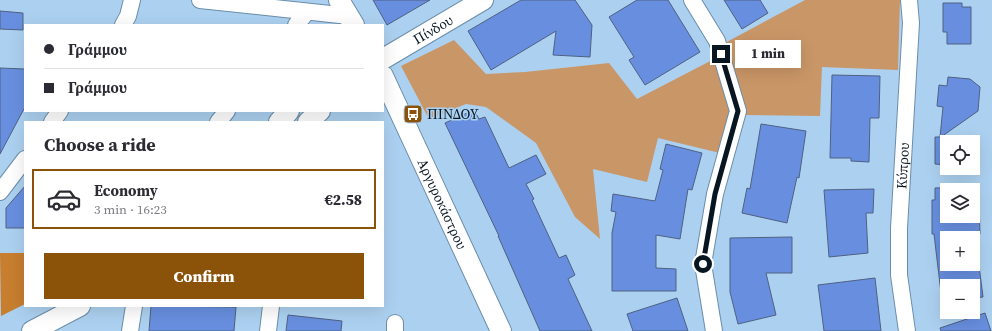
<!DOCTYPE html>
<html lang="en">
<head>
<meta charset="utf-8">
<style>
	body { margin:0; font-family:"Source Serif 4",serif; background:#f2f2f3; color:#2b2b33; height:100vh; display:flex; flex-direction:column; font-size:15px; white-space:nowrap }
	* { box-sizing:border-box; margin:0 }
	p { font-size:13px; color:#7c7c81 }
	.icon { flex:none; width:22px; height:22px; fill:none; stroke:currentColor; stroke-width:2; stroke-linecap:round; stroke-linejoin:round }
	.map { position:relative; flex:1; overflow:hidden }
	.details { position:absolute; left:24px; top:121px; width:360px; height:186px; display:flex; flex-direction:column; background:#fff; border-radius:0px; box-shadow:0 4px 16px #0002 }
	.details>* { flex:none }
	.top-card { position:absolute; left:24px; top:24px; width:360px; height:88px; border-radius:0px; box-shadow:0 4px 16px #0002; display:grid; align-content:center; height:88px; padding:0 20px; background:#fff }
	.buttons { position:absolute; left:940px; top:135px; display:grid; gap:8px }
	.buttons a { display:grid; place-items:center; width:40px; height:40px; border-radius:0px; background:#fff; box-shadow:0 4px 16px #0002; font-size:20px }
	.end { position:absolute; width:18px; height:18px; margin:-9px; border:5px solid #081621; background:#fff; box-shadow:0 0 0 2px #fff }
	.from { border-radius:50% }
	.bubble { position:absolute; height:28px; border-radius:0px; background:#fff; box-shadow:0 4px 16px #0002; font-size:13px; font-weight:800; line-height:28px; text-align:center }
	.top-card b { display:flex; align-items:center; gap:14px; height:38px; font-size:15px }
	.top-card b+b { border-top:1px solid #e1e1e2 }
	.top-card i { width:10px; height:10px; background:#2b2b33 }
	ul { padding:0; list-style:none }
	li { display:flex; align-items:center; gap:12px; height:60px; margin:0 8px 6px; padding:0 12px; border:2px solid transparent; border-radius:0px }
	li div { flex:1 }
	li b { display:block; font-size:15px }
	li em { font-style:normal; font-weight:800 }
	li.current { border-color:#8b520a }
	li>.icon { width:36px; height:36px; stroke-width:1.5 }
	h2 { padding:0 20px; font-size:18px; line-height:48px }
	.cta { display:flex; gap:8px; margin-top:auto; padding:8px 20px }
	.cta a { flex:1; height:46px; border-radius:0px; background:#8b520a; color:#fff; font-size:16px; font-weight:800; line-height:46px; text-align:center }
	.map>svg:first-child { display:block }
</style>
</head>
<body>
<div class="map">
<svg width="992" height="331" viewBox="0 0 992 331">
	<rect width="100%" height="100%" fill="#acd1f0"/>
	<g fill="#c99667">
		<polygon points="805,0 900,0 898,70 822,67 820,116 742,115 723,44"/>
		<polygon points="454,40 486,74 525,72 609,63 637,99 718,57 734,112 724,154 658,138 647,182 593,169 600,239 575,217 536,143 486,107 466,104 429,119 401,66"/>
	</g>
	<polygon fill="#c77e2f" points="0,253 25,253 25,304 1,316"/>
	<g fill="#688fdf" stroke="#4f6082" fill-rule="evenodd">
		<polygon points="373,0 430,0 387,25"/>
		<polygon points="521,0 575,0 592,25 590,57 553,55 556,31 491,70 468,31"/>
		<polygon points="637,0 668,0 700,52 645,85 629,60 634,57 609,17"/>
		<polygon points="724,0 760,0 768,13 742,29"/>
		<polygon points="943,3 962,3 962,7 971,7 971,44 947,44 947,32 943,32"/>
		<polygon points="0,11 23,13 23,30 0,29"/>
		<polygon points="0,68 25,69 25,107 0,154"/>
		<polygon points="832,75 880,76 879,118 870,118 869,162 851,161 851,158 830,158"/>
		<polygon points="948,77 970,79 980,87 978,111 941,137 972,138 972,142 947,142 947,165 935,164 935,137 940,137 943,107 937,106 939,85 947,86"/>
		<polygon points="474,110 479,119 485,117 509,168 536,155 546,174 526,184 534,199 532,200 559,258 566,255 575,275 568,279 592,331 540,331 498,236 499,236 445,123"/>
		<polygon points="761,124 806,131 799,178 797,177 787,223 742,213 747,188 750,189"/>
		<polygon points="666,144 702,153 692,190 688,189 680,239 656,235 656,268 676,269 676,291 612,291 612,233 616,212 611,211 613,194 655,201 663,170 660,169"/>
		<polygon points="25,186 25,228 6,228 6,208"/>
		<path d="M971,187V190H947V216H973V199H979L980,234H975L983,297L973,298V286H947V301H942L934,234H932V200H935V188ZM947,238H973V264H947Z"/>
		<polygon points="874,189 873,213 866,213 868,253 829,257 824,190"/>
		<polygon points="792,237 792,273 766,273 776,315 738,324 730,292 730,238"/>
		<polygon points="875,278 881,331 824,331 818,285"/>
		<polygon points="677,298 688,331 633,331 627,314"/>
		<polygon points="151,306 236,307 234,331 149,331"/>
		<polygon points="985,313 991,331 941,331 940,328"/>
		<polygon points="288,315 342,321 341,331 286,331"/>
	</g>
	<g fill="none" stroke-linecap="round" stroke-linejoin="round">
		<defs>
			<g id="minor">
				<polyline points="200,0 349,16"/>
				<polyline points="692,0 717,41 738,111 715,194 703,264 714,331"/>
				<polyline points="123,25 128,16 132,0"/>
				<polyline points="296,25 307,12"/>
				<polyline points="52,122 60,111"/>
				<polyline points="218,122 227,111"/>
				<polyline points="0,192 25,159"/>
				<polyline points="130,331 134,306"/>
				<polyline points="268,331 271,306"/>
				<polyline points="395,331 395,323"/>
				<path id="s1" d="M907,331L899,275V228L911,23L909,0"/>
			</g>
			<g id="tertiary">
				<polyline points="339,0 354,25"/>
				<path id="s2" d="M383,59L483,0"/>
				<path id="s3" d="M383,76L501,331"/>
				<polyline points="279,122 289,111"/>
				<polyline points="308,122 320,111"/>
				<polyline points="32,331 80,306"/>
			</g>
		</defs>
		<use href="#minor" stroke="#6a8daa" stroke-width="18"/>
		<use href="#tertiary" stroke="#6a8daa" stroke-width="22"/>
		<use href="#minor" stroke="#fff" stroke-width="16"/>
		<use href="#tertiary" stroke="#fff" stroke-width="20"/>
	</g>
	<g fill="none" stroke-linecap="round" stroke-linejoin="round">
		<polyline stroke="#081621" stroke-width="5" points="703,264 715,194 738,111 721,54"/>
	</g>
	<defs>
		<symbol id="bus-square" viewBox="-11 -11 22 22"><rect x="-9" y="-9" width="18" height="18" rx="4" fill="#8b520a" stroke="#acd1f0"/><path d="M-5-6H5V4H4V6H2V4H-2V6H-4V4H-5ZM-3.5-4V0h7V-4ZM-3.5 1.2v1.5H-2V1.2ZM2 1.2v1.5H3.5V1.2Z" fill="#fff"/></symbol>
	</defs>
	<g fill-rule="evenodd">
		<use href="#bus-square" x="402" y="103" width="22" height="22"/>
	</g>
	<g text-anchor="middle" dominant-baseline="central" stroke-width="3" stroke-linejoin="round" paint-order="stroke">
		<g font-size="14" fill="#081621" stroke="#acd1f0">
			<text stroke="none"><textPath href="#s2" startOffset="58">Πίνδου</textPath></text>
			<text stroke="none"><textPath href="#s1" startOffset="166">Κύπρου</textPath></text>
			<text stroke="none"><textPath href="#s3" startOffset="141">Αργυροκάστρου</textPath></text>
		</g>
		<g font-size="14" fill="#081621" stroke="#acd1f0" text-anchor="start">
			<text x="427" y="114">ΠΙΝΔΟΥ</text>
		</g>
	</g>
</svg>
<div class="buttons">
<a><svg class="icon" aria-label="locate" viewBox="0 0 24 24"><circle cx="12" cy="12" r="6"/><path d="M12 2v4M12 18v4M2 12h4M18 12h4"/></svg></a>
<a><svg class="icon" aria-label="layers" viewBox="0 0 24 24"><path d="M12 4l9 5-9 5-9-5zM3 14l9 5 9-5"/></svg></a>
<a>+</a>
<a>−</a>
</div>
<i class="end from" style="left:703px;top:264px"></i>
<i class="end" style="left:721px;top:54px"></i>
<div class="bubble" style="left:735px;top:40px;width:66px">1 min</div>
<div class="top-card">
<b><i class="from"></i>Γράμμου</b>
<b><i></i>Γράμμου</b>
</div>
<section class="details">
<h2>Choose a ride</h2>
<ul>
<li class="current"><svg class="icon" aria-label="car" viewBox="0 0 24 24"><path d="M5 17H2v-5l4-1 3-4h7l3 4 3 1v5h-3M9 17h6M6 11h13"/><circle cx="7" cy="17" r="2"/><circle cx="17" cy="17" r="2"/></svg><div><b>Economy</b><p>3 min · 16:23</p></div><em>€2.58</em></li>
</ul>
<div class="cta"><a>Confirm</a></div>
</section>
</div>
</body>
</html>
